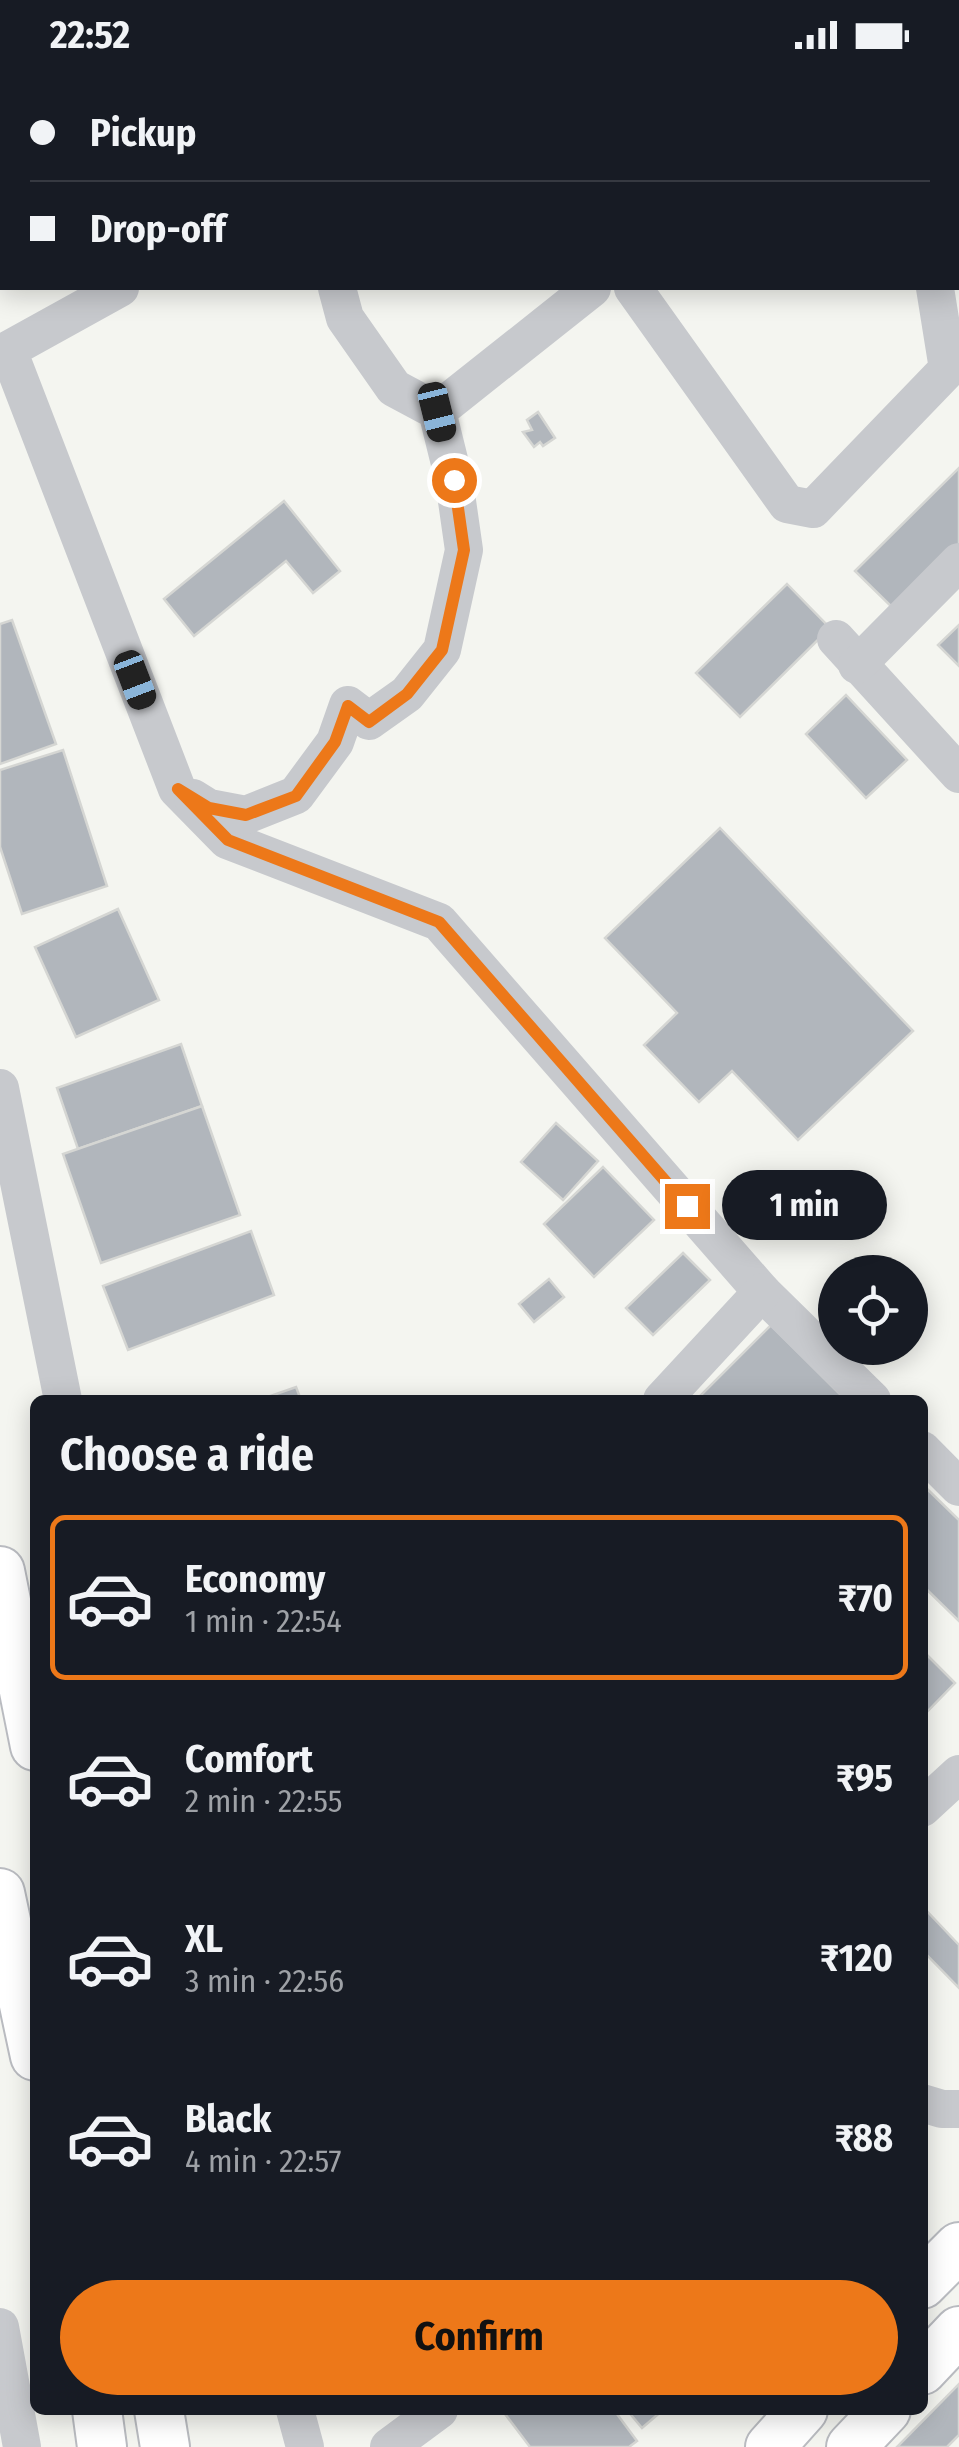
<!DOCTYPE html>
<html lang="en">
<head>
<meta charset="utf-8">
<style>
	body { margin:0; font-family:"Fira Sans Condensed",sans-serif; background:#242831; color:#f1f3f6; height:100vh; display:flex; flex-direction:column; font-size:38px; white-space:nowrap }
	* { box-sizing:border-box; margin:0 }
	p { font-size:32px; color:#9ea1a6 }
	.icon { flex:none; width:55px; height:55px; fill:none; stroke:currentColor; stroke-width:2; stroke-linecap:round; stroke-linejoin:round }
	.map { position:relative; flex:1; overflow:hidden }
	.sheet { position:absolute; left:30px; top:1325px; width:898px; height:1020px; display:flex; flex-direction:column; background:#171b24; border-radius:15px; box-shadow:0 5px 25px #0003 }
	.sheet>* { flex:none }
	.top-card { position:absolute; left:0px; top:0px; width:960px; height:220px; box-shadow:0 5px 25px #0003; display:grid; align-content:center; height:220px; padding:0 30px; background:#171b24 }
	.buttons { position:absolute; left:818px; top:1185px; display:grid; gap:20px }
	.buttons a { display:grid; place-items:center; width:110px; height:110px; border-radius:50%; background:#171b24; box-shadow:0 5px 25px #0003; font-size:50px }
	.end { position:absolute; width:45px; height:45px; margin:-22px; border:12px solid #ed7819; background:#fff; box-shadow:0 0 0 5px #fff }
	.from { border-radius:50% }
	.bubble { position:absolute; height:70px; border-radius:35px; background:#171b24; box-shadow:0 5px 25px #0003; font-size:32px; font-weight:700; line-height:70px; text-align:center }
	.car { position:absolute; width:30px; height:60px; margin:-30px -15px; border-radius:12px; box-shadow:0 0 8px 2px #0007; background:linear-gradient(#222 24%,#8ab4d8 0 40%,#222 0 76%,#8ab4d8 0 86%,#222 0) }
	.top-card b { display:flex; align-items:center; gap:35px; height:95px; font-size:38px }
	.top-card b+b { border-top:2px solid #363941 }
	.top-card i { width:25px; height:25px; background:#f1f3f6 }
	ul { padding:0; list-style:none }
	li { display:flex; align-items:center; gap:30px; height:165px; margin:0 20px 15px; padding:0 10px; border:5px solid transparent; border-radius:15px }
	li div { flex:1 }
	li b { display:block; font-size:38px }
	li em { font-style:normal; font-weight:700 }
	li.active { border-color:#ed7819 }
	li>.icon { width:90px; height:90px; stroke-width:1.5 }
	h2 { padding:0 30px; font-size:45px; line-height:120px }
	.button { display:flex; gap:20px; margin-top:auto; padding:20px 30px }
	.button a { flex:1; height:115px; border-radius:60px; background:#ed7819; color:#111; font-size:40px; font-weight:700; line-height:115px; text-align:center }
	.status { display:flex; justify-content:space-between; align-items:center; height:70px; padding:0 50px; background:#171b24; direction:ltr }
	.status svg { height:28px; fill:currentColor }
	.map>svg:first-child { display:block }
</style>
</head>
<body>
<div class="status"><b>22:52</b><svg viewBox="0 0 49 12"><path d="M0 12V9h3v3zM5 12V6h3v6zM10 12V3h3v9zM15 12V0h3v12zM26 1h20v11H26zM47 4h2v5h-2z"/></svg></div>
<div class="map">
<svg width="959" height="2377" viewBox="0 0 959 2377">
	<rect width="100%" height="100%" fill="#f4f5f0"/>
	<g fill="#b1b6bc" stroke="#d5d6d3" stroke-width="2.5">
		<polygon points="0,0 262,0 263,2 2,4"/>
		<polygon points="538,342 555,368 543,376 540,372 534,377 523,362 532,360 527,350"/>
		<polygon points="959,398 959,486 900,545 855,501"/>
		<polygon points="284,431 340,501 313,523 286,491 194,566 164,529"/>
		<polygon points="787,514 830,558 740,647 696,603"/>
		<polygon points="12,550 56,674 0,694 0,554"/>
		<polygon points="959,555 959,596 938,575"/>
		<polygon points="846,625 907,690 866,728 806,664"/>
		<polygon points="63,680 107,816 22,844 0,777 0,700"/>
		<polygon points="720,758 913,961 798,1070 732,1001 699,1032 644,975 677,943 605,868"/>
		<polygon points="118,839 159,930 76,967 35,877"/>
		<polygon points="181,974 202,1036 78,1079 57,1018"/>
		<polygon points="202,1036 240,1145 101,1193 63,1084"/>
		<polygon points="556,1053 598,1091 563,1130 521,1092"/>
		<polygon points="603,1097 654,1150 594,1207 544,1154"/>
		<polygon points="251,1161 274,1225 128,1280 103,1216"/>
		<polygon points="683,1183 710,1210 653,1265 626,1238"/>
		<polygon points="549,1209 564,1227 534,1252 519,1234"/>
		<polygon points="771,1255 846,1330 696,1330"/>
		<polygon points="296,1317 301,1330 259,1330"/>
		<polygon points="922,1414 959,1450 959,1551 922,1515"/>
		<polygon points="922,1580 955,1613 922,1647"/>
		<polygon points="923,1837 959,1875 959,1918 922,1880"/>
		<polygon points="959,2314 959,2365 947,2377 897,2377"/>
		<polygon points="502,2340 614,2340 637,2371 629,2377 530,2377"/>
		<polygon points="627,2340 663,2340 642,2358"/>
	</g>
	<g fill="none" stroke-linecap="round" stroke-linejoin="round">
		<defs>
			<g id="major">
				<polyline points="0,1501 35,1676"/>
				<polyline points="0,1823 35,1986"/>
				<polyline points="922,2214 959,2177"/>
				<polyline points="922,2300 959,2261"/>
				<polyline points="97,2340 102,2377"/>
				<polyline points="159,2340 165,2377"/>
				<polyline points="770,2377 803,2340"/>
				<polyline points="851,2377 886,2340"/>
			</g>
		</defs>
		<use href="#major" stroke="#b9bbc0" stroke-width="52"/>
		<g stroke="#c7c9cd" stroke-width="38">
			<polyline points="796,0 797,2"/>
			<polyline points="486,2 490,0"/>
			<polyline points="595,2 596,0"/>
			<polyline points="120,218 8,280 177,719 227,770 439,852 762,1222 872,1330"/>
			<polyline points="633,218 787,434 813,439 948,299 935,218"/>
			<polyline points="437,341 592,218"/>
			<polyline points="836,569 959,704"/>
			<polyline points="857,595 959,492"/>
			<polyline points="193,728 209,738 246,745 296,725 335,672 348,635 369,651 407,624 442,580 464,480 454,410 437,341 394,318 345,248 337,218"/>
			<polyline points="0,1018 63,1330"/>
			<polyline points="662,1330 762,1222"/>
			<polyline points="922,1380 959,1417"/>
			<polyline points="922,1738 959,1704"/>
			<polyline points="922,2033 942,2039 959,2039"/>
			<polyline points="0,2257 22,2377"/>
			<polyline points="295,2340 305,2377"/>
			<polyline points="389,2377 439,2340"/>
		</g>
		<use href="#major" stroke="#fff" stroke-width="48"/>
	</g>
	<g fill="none" stroke-linecap="round" stroke-linejoin="round">
		<polyline stroke="#ed7819" stroke-width="12" points="454,410 464,480 442,580 407,624 369,652 348,636 335,672 296,726 246,745 209,738 178,719 228,770 439,852 687,1136"/>
	</g>
</svg>
<div class="buttons">
<a><svg class="icon" aria-label="locate" viewBox="0 0 24 24"><circle cx="12" cy="12" r="6"/><path d="M12 2v4M12 18v4M2 12h4M18 12h4"/></svg></a>
</div>
<i class="end from" style="left:454px;top:410px"></i>
<i class="end" style="left:687px;top:1136px"></i>
<div class="bubble" style="left:722px;top:1100px;width:165px">1 min</div>
<i class="car" style="left:437px;top:342px;rotate:166deg"></i>
<i class="car" style="left:135px;top:610px;rotate:159deg"></i>
<div class="top-card">
<b><i class="from"></i>Pickup</b>
<b><i></i>Drop-off</b>
</div>
<section class="sheet">
<h2>Choose a ride</h2>
<ul>
<li class="active"><svg class="icon" aria-label="car" viewBox="0 0 24 24"><path d="M5 17H2v-5l4-1 3-4h7l3 4 3 1v5h-3M9 17h6M6 11h13"/><circle cx="7" cy="17" r="2"/><circle cx="17" cy="17" r="2"/></svg><div><b>Economy</b><p>1 min · 22:54</p></div><em>₹70</em></li>
<li><svg class="icon" aria-label="car" viewBox="0 0 24 24"><path d="M5 17H2v-5l4-1 3-4h7l3 4 3 1v5h-3M9 17h6M6 11h13"/><circle cx="7" cy="17" r="2"/><circle cx="17" cy="17" r="2"/></svg><div><b>Comfort</b><p>2 min · 22:55</p></div><em>₹95</em></li>
<li><svg class="icon" aria-label="car" viewBox="0 0 24 24"><path d="M5 17H2v-5l4-1 3-4h7l3 4 3 1v5h-3M9 17h6M6 11h13"/><circle cx="7" cy="17" r="2"/><circle cx="17" cy="17" r="2"/></svg><div><b>XL</b><p>3 min · 22:56</p></div><em>₹120</em></li>
<li><svg class="icon" aria-label="car" viewBox="0 0 24 24"><path d="M5 17H2v-5l4-1 3-4h7l3 4 3 1v5h-3M9 17h6M6 11h13"/><circle cx="7" cy="17" r="2"/><circle cx="17" cy="17" r="2"/></svg><div><b>Black</b><p>4 min · 22:57</p></div><em>₹88</em></li>
</ul>
<div class="button"><a>Confirm</a></div>
</section>
</div>
</body>
</html>
